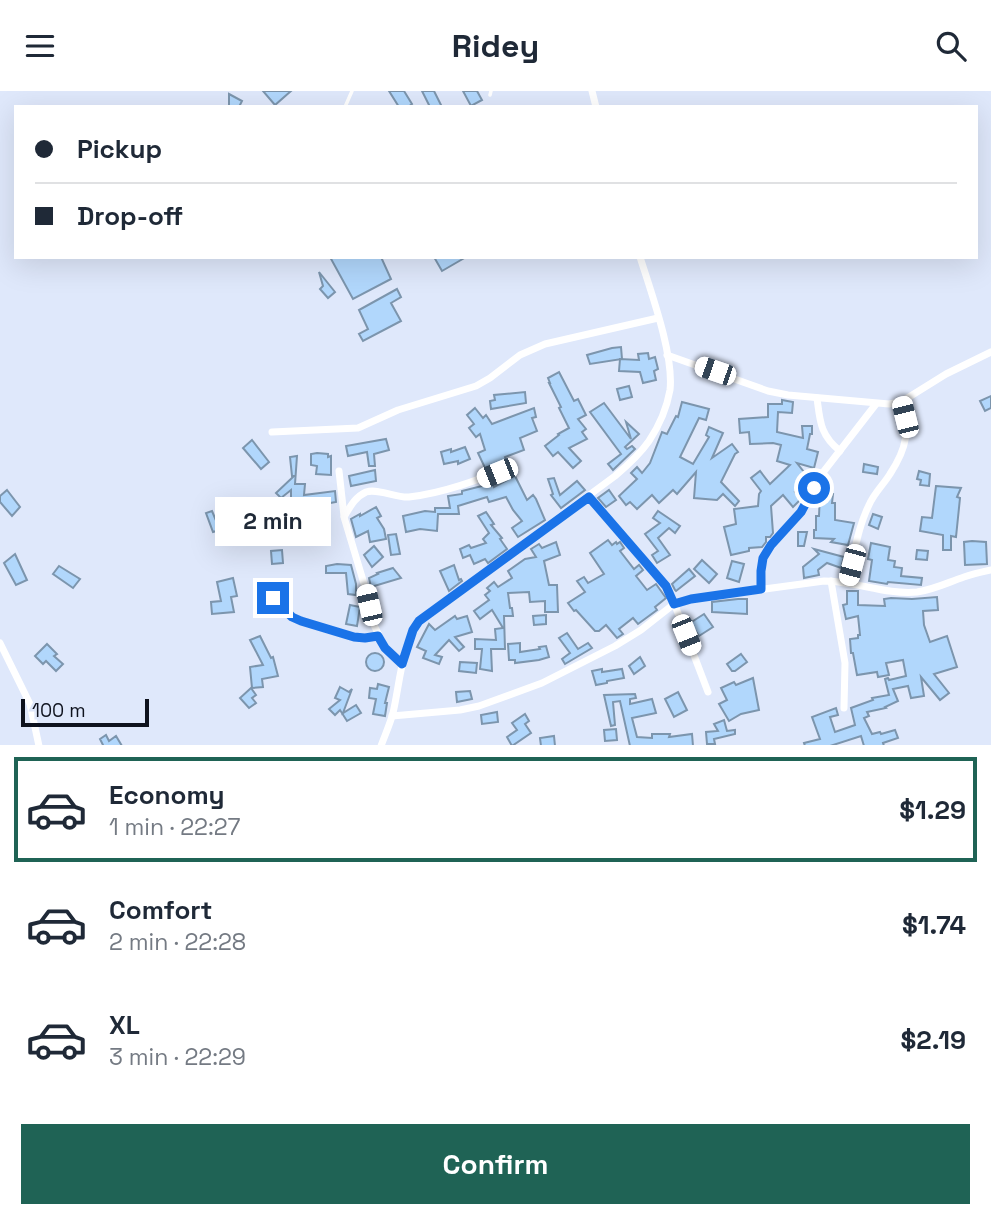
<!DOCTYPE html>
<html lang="en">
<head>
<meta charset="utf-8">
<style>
	body { margin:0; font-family:"Space Grotesk",sans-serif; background:#f6f6f7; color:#1f2937; height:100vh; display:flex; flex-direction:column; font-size:26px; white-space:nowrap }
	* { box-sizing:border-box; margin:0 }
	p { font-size:23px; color:#747a83 }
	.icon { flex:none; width:38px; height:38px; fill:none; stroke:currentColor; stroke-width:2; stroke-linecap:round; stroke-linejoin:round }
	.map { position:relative; height:654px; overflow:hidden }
	.details { display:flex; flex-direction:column; background:#fff; flex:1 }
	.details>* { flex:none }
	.top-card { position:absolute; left:14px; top:14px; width:964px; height:154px; border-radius:0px; box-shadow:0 7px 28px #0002; display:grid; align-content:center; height:154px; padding:0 21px; background:#fff }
	.scale { position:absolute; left:21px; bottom:18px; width:128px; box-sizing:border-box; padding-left:7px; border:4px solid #0e121d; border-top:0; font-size:19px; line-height:24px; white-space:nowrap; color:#0e121d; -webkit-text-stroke:5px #dfe8fb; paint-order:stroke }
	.end { position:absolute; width:32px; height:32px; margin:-16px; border:9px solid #1a73e8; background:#fff; box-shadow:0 0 0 4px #fff }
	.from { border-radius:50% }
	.bubble { position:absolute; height:49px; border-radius:0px; background:#fff; box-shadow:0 7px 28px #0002; font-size:23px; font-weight:800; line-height:49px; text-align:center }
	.car { position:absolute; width:21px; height:42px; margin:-21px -10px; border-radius:9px; box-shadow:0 0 5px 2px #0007; background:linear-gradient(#fff 24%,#345 0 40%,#fff 0 76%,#345 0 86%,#fff 0) }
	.top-card b { display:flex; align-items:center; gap:24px; height:66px; font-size:26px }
	.top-card b+b { border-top:2px solid #e0e1e3 }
	.top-card i { width:18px; height:18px; background:#1f2937 }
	ul { padding:12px 0 0; list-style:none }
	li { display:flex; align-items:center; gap:21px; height:105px; margin:0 14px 10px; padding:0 7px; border:4px solid transparent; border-radius:0px }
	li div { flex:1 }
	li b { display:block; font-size:26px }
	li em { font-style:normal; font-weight:800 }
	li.active { border-color:#1f6355 }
	li>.icon { width:63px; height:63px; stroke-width:1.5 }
	.button { display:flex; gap:14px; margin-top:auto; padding:14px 21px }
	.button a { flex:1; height:80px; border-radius:0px; background:#1f6355; color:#fff; font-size:28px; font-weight:800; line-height:80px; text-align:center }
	header { display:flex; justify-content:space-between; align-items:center; height:91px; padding:0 21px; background:#fff; font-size:32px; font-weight:800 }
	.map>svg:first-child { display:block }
</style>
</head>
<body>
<header><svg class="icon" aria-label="menu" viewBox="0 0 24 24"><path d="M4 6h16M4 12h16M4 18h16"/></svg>Ridey<svg class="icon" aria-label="search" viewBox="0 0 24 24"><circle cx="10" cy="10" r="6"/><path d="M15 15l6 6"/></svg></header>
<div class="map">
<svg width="991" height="655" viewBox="0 0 991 655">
	<rect width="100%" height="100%" fill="#dfe8fb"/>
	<g fill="#b1d7fc" stroke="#7c95ad" stroke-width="2">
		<polygon points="263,0 291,0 275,14"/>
		<polygon points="389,0 404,0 412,13 408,16 399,16"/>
		<polygon points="422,0 434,0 442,16 430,16"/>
		<polygon points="463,0 477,0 482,9 471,15"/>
		<polygon points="229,3 242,10 239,16 229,16"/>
		<polygon points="330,166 381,166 391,188 353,208"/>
		<polygon points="434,166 466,166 442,180"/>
		<polygon points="319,181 335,201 328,207 320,198 323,195"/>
		<polygon points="397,198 401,206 391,212 401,230 363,250 359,243 368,238 359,219"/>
		<polygon points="621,256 622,268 590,273 587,264 612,257"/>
		<polygon points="648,262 649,268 655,266 658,278 654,280 656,289 643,292 640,281 619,280 620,268 639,269 638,263"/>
		<polygon points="559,281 574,310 578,308 586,324 578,328 586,338 582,341 587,348 569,357 581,370 573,377 558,361 553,365 545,355 559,344 558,343 569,337 559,317 561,316 549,292 550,292 548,287"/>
		<polygon points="629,295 632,306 620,309 617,298"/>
		<polygon points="525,301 526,312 491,318 490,310 495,309 494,304"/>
		<polygon points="991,305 991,317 985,320 980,310"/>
		<polygon points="782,309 793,311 792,322 778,321 777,341 803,347 802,335 812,335 812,343 810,343 807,358 818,361 814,377 797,372 811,390 795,401 801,408 793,416 783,404 771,415 773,442 770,446 766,446 766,451 762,456 749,457 749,460 731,464 724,436 736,433 734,418 758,415 759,403 761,400 751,387 760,380 770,393 790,374 777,370 781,354 773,352 750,353 749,341 740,342 739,328 768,326 768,313 782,313"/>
		<polygon points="682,311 709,318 706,329 699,327 680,366 693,373 709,346 706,344 709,336 723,342 712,367 732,353 738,361 735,363 721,391 739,410 735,415 723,403 717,409 694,407 696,381 677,403 673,399 659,412 652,404 637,418 630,411 626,414 619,405 637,388 631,382 637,376 642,382 650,372 662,341 667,343 676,325 678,326"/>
		<polygon points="604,312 631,348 626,331 639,343 625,356 627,358 632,355 635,358 613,379 608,373 621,363 590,321"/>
		<polygon points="475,317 483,327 486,324 492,333 534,317 536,326 532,327 537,340 520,347 524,359 505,366 507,371 486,379 478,362 485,359 480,343 476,346 469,337 474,333 467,324"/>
		<polygon points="386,348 389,359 374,363 375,375 369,375 367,361 348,365 346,355"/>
		<polygon points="252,349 269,371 261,378 243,357"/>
		<polygon points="465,356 470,368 458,373 458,370 444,373 441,361 451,358 451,361"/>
		<polygon points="317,362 328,363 328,366 331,365 331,384 316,383 317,375 311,374 311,363"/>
		<polygon points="297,365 295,393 305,393 304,404 335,400 336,411 330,412 329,408 291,411 291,399 281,407 276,402 294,385 292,385 290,366"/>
		<polygon points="864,373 878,376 877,383 863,381"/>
		<polygon points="375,379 376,390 351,395 349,385"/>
		<polygon points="919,380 930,383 929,395 920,394 921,389 917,388"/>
		<polygon points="513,381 527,409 533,404 536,408 545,429 518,446 512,437 522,430 513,419 506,406 489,411 487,406 458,415 459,423 438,423 437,440 420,438 406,441 403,425 425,420 435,421 435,417 450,417 448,405 462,403 462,400 486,394 486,392 492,390 494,396 507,389 505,385"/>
		<polygon points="554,387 560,404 577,390 585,399 561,417 551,404 553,403 548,388"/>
		<polygon points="936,395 961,397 957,406 960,407 956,446 951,445 951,459 943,459 943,444 920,440 922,426 932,427"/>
		<polygon points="7,399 20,416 12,425 0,411 0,405"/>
		<polygon points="609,399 616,409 606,416 598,407"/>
		<polygon points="820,403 833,403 832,412 835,412 835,429 854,432 848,454 831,451 834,448 814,447 814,439 816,439 816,425 819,425"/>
		<polygon points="376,416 381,425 377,427 384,438 386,448 370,451 368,440 356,446 351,428 360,423 360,425"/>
		<polygon points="248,417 251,421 266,418 268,424 261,426 272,440 262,447 257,440 252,443 246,436 241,440 234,430 241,425 239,423"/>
		<polygon points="212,420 220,439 213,441 206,422"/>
		<polygon points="658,420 680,435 675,442 669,437 658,447 670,464 657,472 652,464 658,460 645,443 660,432 653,427"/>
		<polygon points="486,421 494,433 491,434 502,447 500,448 507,458 488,472 485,468 474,473 470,464 463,467 460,458 469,454 471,457 486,452 483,448 489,442 478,425"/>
		<polygon points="873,423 882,426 878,438 869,434"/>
		<polygon points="798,441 807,441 804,455 798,455"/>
		<polygon points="396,443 400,463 391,464 388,444"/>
		<polygon points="608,449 612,454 616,451 617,453 620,451 624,457 620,460 634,478 639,474 643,479 636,485 647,499 656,493 666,507 655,516 657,519 638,533 633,527 619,538 623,543 617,547 606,534 599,540 595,540 576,519 574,520 568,512 585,501 577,490 584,486 588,492 604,483 590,462"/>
		<polygon points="972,450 986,451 987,473 965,474 964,451"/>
		<polygon points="556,451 560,464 544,470 549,494 557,494 558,521 545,521 545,510 530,511 529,501 508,502 510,517 512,517 513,525 504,525 505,558 491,558 492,580 480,578 482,558 475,558 475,548 496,549 495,538 503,537 492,519 480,528 474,520 489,509 485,504 490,500 487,497 494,491 498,496 512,487 508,480 525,468 536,466 531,458 539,453 542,457"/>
		<polygon points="871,452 890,456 888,469 895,470 894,476 902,477 901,485 922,487 921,494 888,491 887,493 869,490 872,469 868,468"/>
		<polygon points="374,455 383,466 372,476 364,464"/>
		<polygon points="814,458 844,466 841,477 827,472 818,479 819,484 804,487 803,476 819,463"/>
		<polygon points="282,459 283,472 272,473 271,460"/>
		<polygon points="917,459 928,460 927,469 916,468"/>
		<polygon points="15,463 27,489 16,494 4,472"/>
		<polygon points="702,469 717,483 709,492 694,478"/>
		<polygon points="732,470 744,473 739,491 727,487"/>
		<polygon points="337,473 351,474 356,493 356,504 348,503 346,482 326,482 326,475"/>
		<polygon points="454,474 459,489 461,488 462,490 449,500 440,480"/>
		<polygon points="59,475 80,488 73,497 53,483"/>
		<polygon points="393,477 401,487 371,496 369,487 378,483 377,482"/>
		<polygon points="689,478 695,485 676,500 675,499 672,493"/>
		<polygon points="233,487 237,505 231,506 234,521 212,523 211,511 221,510 217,491"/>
		<polygon points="847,500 858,500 858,514 885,515 884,508 891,507 912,508 937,506 938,519 923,520 924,534 930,551 947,545 957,576 934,583 949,602 940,609 921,586 924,605 911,607 908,595 893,598 898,610 885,616 886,617 867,621 869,625 864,627 872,643 880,641 881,643 895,639 898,647 883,652 884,655 864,655 861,645 830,655 805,655 804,652 820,648 812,626 836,617 838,624 830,626 835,641 855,634 851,617 873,609 872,607 889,604 885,588 888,587 889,589 906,585 903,569 886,572 889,584 878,586 877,581 857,584 853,562 851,562 850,548 858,547 858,544 860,544 858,525 846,528 843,514 847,513"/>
		<polygon points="738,508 747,508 747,523 712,521 712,511"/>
		<polygon points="350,514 360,516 357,535 346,533"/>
		<polygon points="704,523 713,536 699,545 690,532"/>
		<polygon points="546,524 546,533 534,534 533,525"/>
		<polygon points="455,525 457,528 467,525 472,541 455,546 464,556 459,560 449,549 435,564 442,566 439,573 423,567 426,560 417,556 429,533 435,539"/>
		<polygon points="567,542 578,558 588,552 592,557 565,573 562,568 570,562 559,547"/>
		<polygon points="260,545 271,567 273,566 278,585 262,588 263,596 252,597 250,576 263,574 250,549"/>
		<polygon points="520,552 520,561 540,558 539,556 546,555 549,566 539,569 515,572 515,569 509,569 508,553"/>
		<polygon points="47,553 57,563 54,565 63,573 56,580 46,570 43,573 35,565"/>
		<circle cx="375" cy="571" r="9"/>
		<polygon points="741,563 747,571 735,580 732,580 727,573"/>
		<polygon points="640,566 645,575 634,583 629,575"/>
		<polygon points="460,571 477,572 476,582 459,580"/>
		<polygon points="602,578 602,581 622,578 624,587 607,590 607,592 596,594 592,580"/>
		<polygon points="753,587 759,619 741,623 729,630 719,613 727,609 721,597 734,591 736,594"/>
		<polygon points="378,593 389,596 385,612 387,612 385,625 373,623 376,608 369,607 370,597 377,598"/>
		<polygon points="340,596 349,601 352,598 343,622 356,614 361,622 347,630 340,619 335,624 329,618 340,609 335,607"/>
		<polygon points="251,597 256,604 252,607 256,612 249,617 240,607"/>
		<polygon points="470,600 472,608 457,611 456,601"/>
		<polygon points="678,601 687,619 674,626 665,608"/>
		<polygon points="635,603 636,607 630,608 630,613 652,608 656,622 632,627 637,646 652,647 652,643 670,643 669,646 692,643 693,655 630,655 620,610 613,611 615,634 611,635 604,604"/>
		<polygon points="497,621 498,631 482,633 481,624"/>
		<polygon points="525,623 529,630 525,633 531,642 512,655 507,646 517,639 512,632"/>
		<polygon points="724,629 727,640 735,639 735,643 714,648 715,653 707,653 706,641 718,640 714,633"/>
		<polygon points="616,638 617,649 605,650 604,639"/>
		<polygon points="106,644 109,650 116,645 122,655 102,655 103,654 100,648"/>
		<polygon points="554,645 555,655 541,655 540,647"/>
	</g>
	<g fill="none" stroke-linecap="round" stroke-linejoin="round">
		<g stroke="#fff" stroke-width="3.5">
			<polyline points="490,4 491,0"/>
			<polyline points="345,16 352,0"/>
		</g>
		<g stroke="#fff" stroke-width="7">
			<polyline points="592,0 596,16"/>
			<polyline points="667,264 768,300 788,304 889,313 901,311 946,283 991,261"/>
			<path d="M817,307C820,330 820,344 840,360"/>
			<polyline points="272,341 358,337 398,319 476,295 490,287 520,264 545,253 658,227"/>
			<polyline points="339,380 344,425"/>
			<polyline points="589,406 666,495 671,504 708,601"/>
			<polyline points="831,490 845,572 844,617"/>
			<path d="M847,492C854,466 857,438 869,414C874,402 884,393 890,383C908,355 909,342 901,311"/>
			<polyline points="259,494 292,526 301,530 354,546 365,547 378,545"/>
			<polyline points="761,498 763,467 771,454 801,421 821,384 876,313"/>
			<polyline points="0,552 30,613 39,655"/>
			<path d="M402,573L385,557L373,532L365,496L344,426C350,416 355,406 366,401C378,397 396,407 409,406C444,402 478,389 510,376"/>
			<path d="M392,625L460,619L479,615L542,592L615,555L641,539L674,513L691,508L824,490C855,490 886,504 917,501C933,499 949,491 964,486C973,483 982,481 991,479"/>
			<path d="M381,655C385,644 390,633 393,622C400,592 401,557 419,530L615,385C628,374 640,363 649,350C659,335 667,316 670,299C674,264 651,201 640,166"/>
		</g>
	</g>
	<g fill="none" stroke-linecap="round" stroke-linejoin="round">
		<polyline stroke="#1a73e8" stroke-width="9" points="273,507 292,526 301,530 354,546 365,547 378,545 385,557 402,573 413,539 419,530 589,406 666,495 674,513 691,508 761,498 761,480 763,467 771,454 801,421 814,397"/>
	</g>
</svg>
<div class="scale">100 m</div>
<i class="end from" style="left:814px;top:397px"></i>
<i class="end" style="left:273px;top:507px"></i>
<div class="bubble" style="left:215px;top:406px;width:116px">2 min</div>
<i class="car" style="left:715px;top:280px;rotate:289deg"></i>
<i class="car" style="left:905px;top:326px;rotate:346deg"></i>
<i class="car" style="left:497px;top:382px;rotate:248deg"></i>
<i class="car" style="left:852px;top:474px;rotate:195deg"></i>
<i class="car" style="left:369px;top:514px;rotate:347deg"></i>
<i class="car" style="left:686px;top:544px;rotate:158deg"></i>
<div class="top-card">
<b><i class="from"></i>Pickup</b>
<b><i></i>Drop-off</b>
</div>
</div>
<section class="details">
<ul>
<li class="active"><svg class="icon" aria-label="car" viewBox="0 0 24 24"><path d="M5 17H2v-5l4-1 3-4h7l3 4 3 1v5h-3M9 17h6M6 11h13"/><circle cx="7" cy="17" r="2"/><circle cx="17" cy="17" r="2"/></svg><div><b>Economy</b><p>1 min · 22:27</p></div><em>$1.29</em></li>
<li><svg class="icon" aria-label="car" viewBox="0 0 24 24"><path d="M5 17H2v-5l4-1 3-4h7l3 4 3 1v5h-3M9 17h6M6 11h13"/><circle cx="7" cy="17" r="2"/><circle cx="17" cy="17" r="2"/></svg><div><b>Comfort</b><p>2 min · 22:28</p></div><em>$1.74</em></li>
<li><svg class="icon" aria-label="car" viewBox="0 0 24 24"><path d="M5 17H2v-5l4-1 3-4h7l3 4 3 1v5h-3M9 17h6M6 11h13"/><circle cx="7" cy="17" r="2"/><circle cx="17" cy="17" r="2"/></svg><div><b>XL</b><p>3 min · 22:29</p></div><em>$2.19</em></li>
</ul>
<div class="button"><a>Confirm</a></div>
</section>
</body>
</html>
